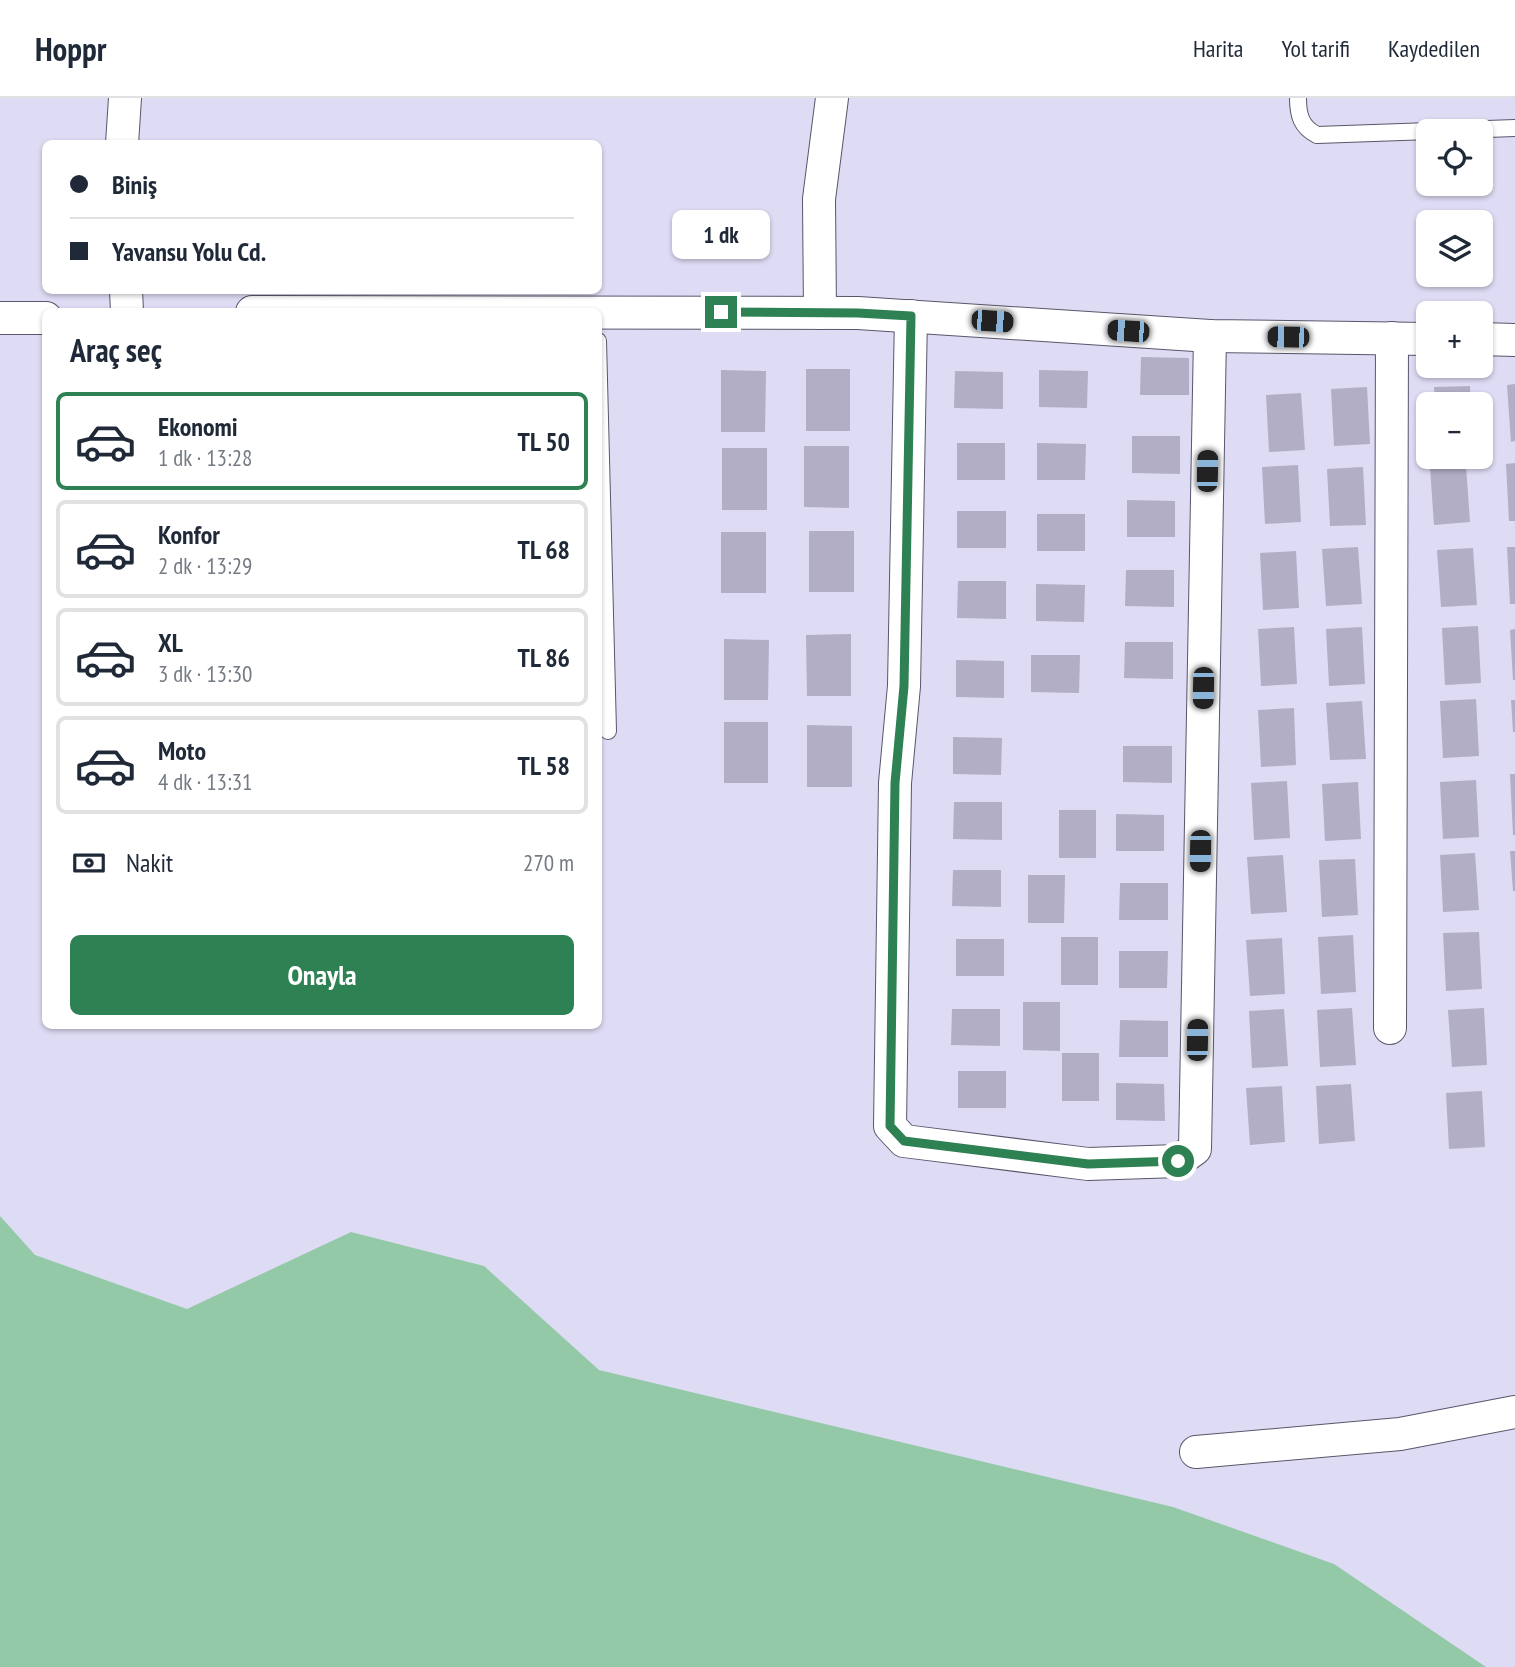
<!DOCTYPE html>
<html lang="tr">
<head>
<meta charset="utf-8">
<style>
	body { margin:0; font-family:"PT Sans Narrow",sans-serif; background:#f2f2f3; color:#1f2937; height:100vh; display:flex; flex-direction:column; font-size:26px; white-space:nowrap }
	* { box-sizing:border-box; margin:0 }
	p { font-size:23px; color:#747a83 }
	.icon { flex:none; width:38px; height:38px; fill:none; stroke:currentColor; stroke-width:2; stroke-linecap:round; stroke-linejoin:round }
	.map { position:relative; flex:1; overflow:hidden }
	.side { position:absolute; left:42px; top:210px; width:560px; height:721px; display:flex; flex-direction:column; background:#fff; border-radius:10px; box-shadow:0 2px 5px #0004 }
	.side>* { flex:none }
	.top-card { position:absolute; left:42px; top:42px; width:560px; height:154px; border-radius:10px; box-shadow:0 2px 5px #0004; display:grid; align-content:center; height:154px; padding:0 28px; background:#fff }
	.tools { position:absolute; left:1416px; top:21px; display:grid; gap:14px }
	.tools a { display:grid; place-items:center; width:77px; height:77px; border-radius:10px; background:#fff; box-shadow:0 2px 5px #0004; font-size:35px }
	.end { position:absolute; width:32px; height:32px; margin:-16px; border:9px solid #2e8153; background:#fff; box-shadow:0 0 0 4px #fff }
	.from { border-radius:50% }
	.bubble { position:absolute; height:49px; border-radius:10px; background:#fff; box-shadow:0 2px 5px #0004; font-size:23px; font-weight:700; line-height:49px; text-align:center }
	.car { position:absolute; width:21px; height:42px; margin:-21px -10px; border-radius:9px; box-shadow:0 0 5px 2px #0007; background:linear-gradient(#222 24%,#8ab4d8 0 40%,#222 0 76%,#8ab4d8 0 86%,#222 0) }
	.top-card b { display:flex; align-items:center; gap:24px; height:66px; font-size:26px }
	.top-card b+b { border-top:2px solid #e0e1e3 }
	.top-card i { width:18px; height:18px; background:#1f2937 }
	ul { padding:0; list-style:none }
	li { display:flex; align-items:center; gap:21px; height:98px; margin:0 14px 10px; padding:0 14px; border:4px solid #e0e1e3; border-radius:10px }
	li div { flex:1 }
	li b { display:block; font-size:26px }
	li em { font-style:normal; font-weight:700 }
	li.current { border-color:#2e8153 }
	li>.icon { width:63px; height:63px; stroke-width:1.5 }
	h2 { padding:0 28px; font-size:32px; line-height:84px }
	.pay { display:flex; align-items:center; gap:18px; height:77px; padding:0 28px; font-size:26px }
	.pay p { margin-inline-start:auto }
	.action { display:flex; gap:14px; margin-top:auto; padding:14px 28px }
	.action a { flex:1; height:80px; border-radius:10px; background:#2e8153; color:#fff; font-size:28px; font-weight:700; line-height:80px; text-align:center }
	header { display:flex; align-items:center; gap:42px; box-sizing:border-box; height:98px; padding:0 35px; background:#fff; border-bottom:2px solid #e0e1e3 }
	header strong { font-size:33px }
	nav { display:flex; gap:38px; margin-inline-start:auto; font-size:24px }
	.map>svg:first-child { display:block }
</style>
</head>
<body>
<header>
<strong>Hoppr</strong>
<nav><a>Harita</a><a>Yol tarifi</a><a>Kaydedilen</a></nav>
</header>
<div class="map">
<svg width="1515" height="1569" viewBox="0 0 1515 1569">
	<rect width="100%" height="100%" fill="#dedbf4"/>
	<polygon fill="#94c9a7" points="0,1118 35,1157 187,1211 351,1134 484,1168 599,1272 1173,1409 1334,1466 1486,1569 0,1569"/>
	<g fill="#b1aec6">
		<polygon points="1141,259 1189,260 1189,297 1140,297"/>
		<rect x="806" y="271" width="44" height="62"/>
		<polygon points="721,272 766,273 765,334 721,334"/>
		<polygon points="1039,272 1088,273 1087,310 1039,309"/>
		<polygon points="955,273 1003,274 1003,311 954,310"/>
		<polygon points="1515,286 1515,343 1511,344 1507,287"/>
		<polygon points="1470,288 1471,306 1435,306 1434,289"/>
		<polygon points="1367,289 1370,346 1334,348 1331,291"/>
		<polygon points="1301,295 1305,352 1269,354 1266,297"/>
		<polygon points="1132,338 1180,338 1180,376 1132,375"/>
		<rect x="957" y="345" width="48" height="37"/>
		<polygon points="1037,345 1086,346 1085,382 1037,382"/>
		<polygon points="804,348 849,348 849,410 804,409"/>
		<rect x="722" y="350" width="45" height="62"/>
		<polygon points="1515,365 1515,423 1509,423 1506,366"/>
		<polygon points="1298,367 1301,424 1265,426 1262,369"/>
		<polygon points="1466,368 1470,424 1434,427 1430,369"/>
		<polygon points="1363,369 1366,427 1330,428 1327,371"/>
		<polygon points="1127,402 1175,403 1175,439 1127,439"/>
		<rect x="957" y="413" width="49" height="37"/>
		<rect x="1037" y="416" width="48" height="37"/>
		<rect x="809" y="433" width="45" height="61"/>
		<rect x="721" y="434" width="45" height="61"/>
		<polygon points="1358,449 1362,506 1326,508 1322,451"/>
		<polygon points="1507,449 1515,449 1515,506 1510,506"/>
		<polygon points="1473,450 1477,507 1441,509 1437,452"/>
		<polygon points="1296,453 1299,510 1263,512 1260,455"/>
		<polygon points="1126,472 1174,472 1174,509 1125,508"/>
		<polygon points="958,483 1006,483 1006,521 957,520"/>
		<polygon points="1036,486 1085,487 1084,524 1036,523"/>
		<polygon points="1478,528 1481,585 1445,587 1442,530"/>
		<polygon points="1294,529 1297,586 1261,588 1258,531"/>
		<polygon points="1362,529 1365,586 1329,588 1326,531"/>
		<polygon points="1515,531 1515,582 1513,582 1510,532"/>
		<polygon points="851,536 851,598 807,598 806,537"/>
		<polygon points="724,541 769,542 768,602 724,602"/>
		<polygon points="1125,544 1173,544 1173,581 1124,580"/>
		<polygon points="1031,557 1080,557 1079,595 1031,594"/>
		<polygon points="956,562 1004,563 1004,600 956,599"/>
		<polygon points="1476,601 1479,658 1443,660 1440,603"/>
		<polygon points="1511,602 1515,602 1515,634 1513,634"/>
		<polygon points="1362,603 1366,661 1330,662 1326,605"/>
		<polygon points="1294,610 1296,667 1261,669 1258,612"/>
		<rect x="724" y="624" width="44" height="61"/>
		<polygon points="807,627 852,628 852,689 807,689"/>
		<polygon points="953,639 1002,640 1001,677 953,676"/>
		<polygon points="1123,648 1172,648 1172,685 1123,684"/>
		<polygon points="1510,676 1515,676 1515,737 1513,737"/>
		<polygon points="1476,682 1479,739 1443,741 1440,684"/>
		<polygon points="1287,683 1290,740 1254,742 1251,685"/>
		<polygon points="1358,684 1361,741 1325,743 1322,686"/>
		<polygon points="954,704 1002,704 1002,742 953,741"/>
		<rect x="1059" y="712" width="37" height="48"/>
		<polygon points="1116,716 1164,717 1164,753 1116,753"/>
		<polygon points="1510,753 1515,753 1515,793 1513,793"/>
		<polygon points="1475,755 1479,812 1443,814 1440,757"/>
		<polygon points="1283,757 1287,814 1251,816 1247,759"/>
		<polygon points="1355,761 1358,817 1322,819 1319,762"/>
		<polygon points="953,772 1001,772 1001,809 952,808"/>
		<polygon points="1028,777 1065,777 1064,825 1028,825"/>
		<polygon points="1120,785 1168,785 1168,822 1119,822"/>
		<polygon points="1479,834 1482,891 1446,893 1443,835"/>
		<polygon points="1353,837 1356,894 1321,896 1318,839"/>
		<rect x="1061" y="839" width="37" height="48"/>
		<polygon points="1282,840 1285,896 1250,898 1246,842"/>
		<rect x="956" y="841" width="48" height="37"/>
		<polygon points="1119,853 1168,853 1167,890 1119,890"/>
		<polygon points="1023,904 1060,904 1060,953 1023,952"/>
		<polygon points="1352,910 1356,967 1320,969 1317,912"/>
		<polygon points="1484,910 1487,967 1452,969 1448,912"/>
		<polygon points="952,911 1000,911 1000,948 951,947"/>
		<polygon points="1284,911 1288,968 1252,970 1249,913"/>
		<polygon points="1120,922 1168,923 1168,959 1119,959"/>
		<rect x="1062" y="955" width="37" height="48"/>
		<rect x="958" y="973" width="48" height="37"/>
		<polygon points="1116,985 1164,986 1165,1023 1116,1022"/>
		<polygon points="1351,986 1355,1043 1319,1046 1316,988"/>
		<polygon points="1282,988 1285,1044 1250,1047 1246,990"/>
		<polygon points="1482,993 1485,1049 1449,1051 1446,995"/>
	</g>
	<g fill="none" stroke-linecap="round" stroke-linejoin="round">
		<defs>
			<g id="service">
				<path d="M1298,0C1298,17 1301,29 1317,37L1515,30"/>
				<polyline points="598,243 608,633"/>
			</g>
			<g id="minor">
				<polyline points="122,46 125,0"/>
				<polyline points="126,192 127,214"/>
				<polyline points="252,214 858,215 1210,238 1428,241"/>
				<polyline points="820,215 819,101 832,0"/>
				<polyline points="911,218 904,588 895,685 890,1028 904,1043 1088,1066 1178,1063 1195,1051 1210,238"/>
				<polyline points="0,220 46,220"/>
				<polyline points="1480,241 1515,242"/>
				<polyline points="1390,930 1392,240"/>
				<polyline points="1196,1354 1400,1336 1515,1314"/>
			</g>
		</defs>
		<use href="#service" stroke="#59566b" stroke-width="18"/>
		<use href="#minor" stroke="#59566b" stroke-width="34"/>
		<use href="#service" stroke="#fff" stroke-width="16"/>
		<use href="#minor" stroke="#fff" stroke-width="32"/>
	</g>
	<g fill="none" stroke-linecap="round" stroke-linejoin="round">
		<polyline stroke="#2e8153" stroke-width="9" points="721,214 858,215 911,218 904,588 895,685 890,1028 904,1043 1088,1066 1178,1063"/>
	</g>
</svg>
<div class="tools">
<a><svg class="icon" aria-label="locate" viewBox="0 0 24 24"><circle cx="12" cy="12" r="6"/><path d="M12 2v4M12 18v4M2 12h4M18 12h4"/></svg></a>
<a><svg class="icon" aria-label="layers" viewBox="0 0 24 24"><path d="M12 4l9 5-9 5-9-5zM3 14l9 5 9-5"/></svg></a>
<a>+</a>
<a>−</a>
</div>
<i class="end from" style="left:1178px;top:1063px"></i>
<i class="end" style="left:721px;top:214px"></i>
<div class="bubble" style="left:672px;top:112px;width:98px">1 dk</div>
<i class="car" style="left:992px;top:223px;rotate:94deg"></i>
<i class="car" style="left:1128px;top:233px;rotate:274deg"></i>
<i class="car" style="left:1288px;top:239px;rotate:271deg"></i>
<i class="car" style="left:1207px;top:373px;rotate:1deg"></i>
<i class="car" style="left:1203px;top:590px;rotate:181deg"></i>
<i class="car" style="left:1200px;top:753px;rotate:181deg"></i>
<i class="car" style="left:1197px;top:942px;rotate:1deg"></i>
<div class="top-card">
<b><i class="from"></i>Biniş</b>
<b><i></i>Yavansu Yolu Cd.</b>
</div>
<section class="side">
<h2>Araç seç</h2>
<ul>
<li class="current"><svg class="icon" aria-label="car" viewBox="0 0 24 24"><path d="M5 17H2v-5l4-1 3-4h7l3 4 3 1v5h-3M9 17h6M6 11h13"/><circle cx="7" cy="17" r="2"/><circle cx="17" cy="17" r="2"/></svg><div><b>Ekonomi</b><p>1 dk · 13:28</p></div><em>TL 50</em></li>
<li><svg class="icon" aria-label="car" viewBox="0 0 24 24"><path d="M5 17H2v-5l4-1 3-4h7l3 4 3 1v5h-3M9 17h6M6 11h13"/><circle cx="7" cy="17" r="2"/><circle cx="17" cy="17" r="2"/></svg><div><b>Konfor</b><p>2 dk · 13:29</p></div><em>TL 68</em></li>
<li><svg class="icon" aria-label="car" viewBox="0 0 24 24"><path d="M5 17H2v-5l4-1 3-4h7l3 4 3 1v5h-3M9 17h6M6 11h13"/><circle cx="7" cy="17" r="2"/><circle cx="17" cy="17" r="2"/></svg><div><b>XL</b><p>3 dk · 13:30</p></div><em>TL 86</em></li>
<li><svg class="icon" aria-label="car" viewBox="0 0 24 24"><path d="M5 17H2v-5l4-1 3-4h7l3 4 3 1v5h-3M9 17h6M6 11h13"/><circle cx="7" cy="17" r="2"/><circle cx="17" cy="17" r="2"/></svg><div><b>Moto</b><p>4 dk · 13:31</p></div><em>TL 58</em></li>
</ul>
<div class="pay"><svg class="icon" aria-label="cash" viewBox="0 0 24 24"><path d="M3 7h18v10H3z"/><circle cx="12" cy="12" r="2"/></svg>Nakit<p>270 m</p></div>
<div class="action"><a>Onayla</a></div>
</section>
</div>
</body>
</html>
